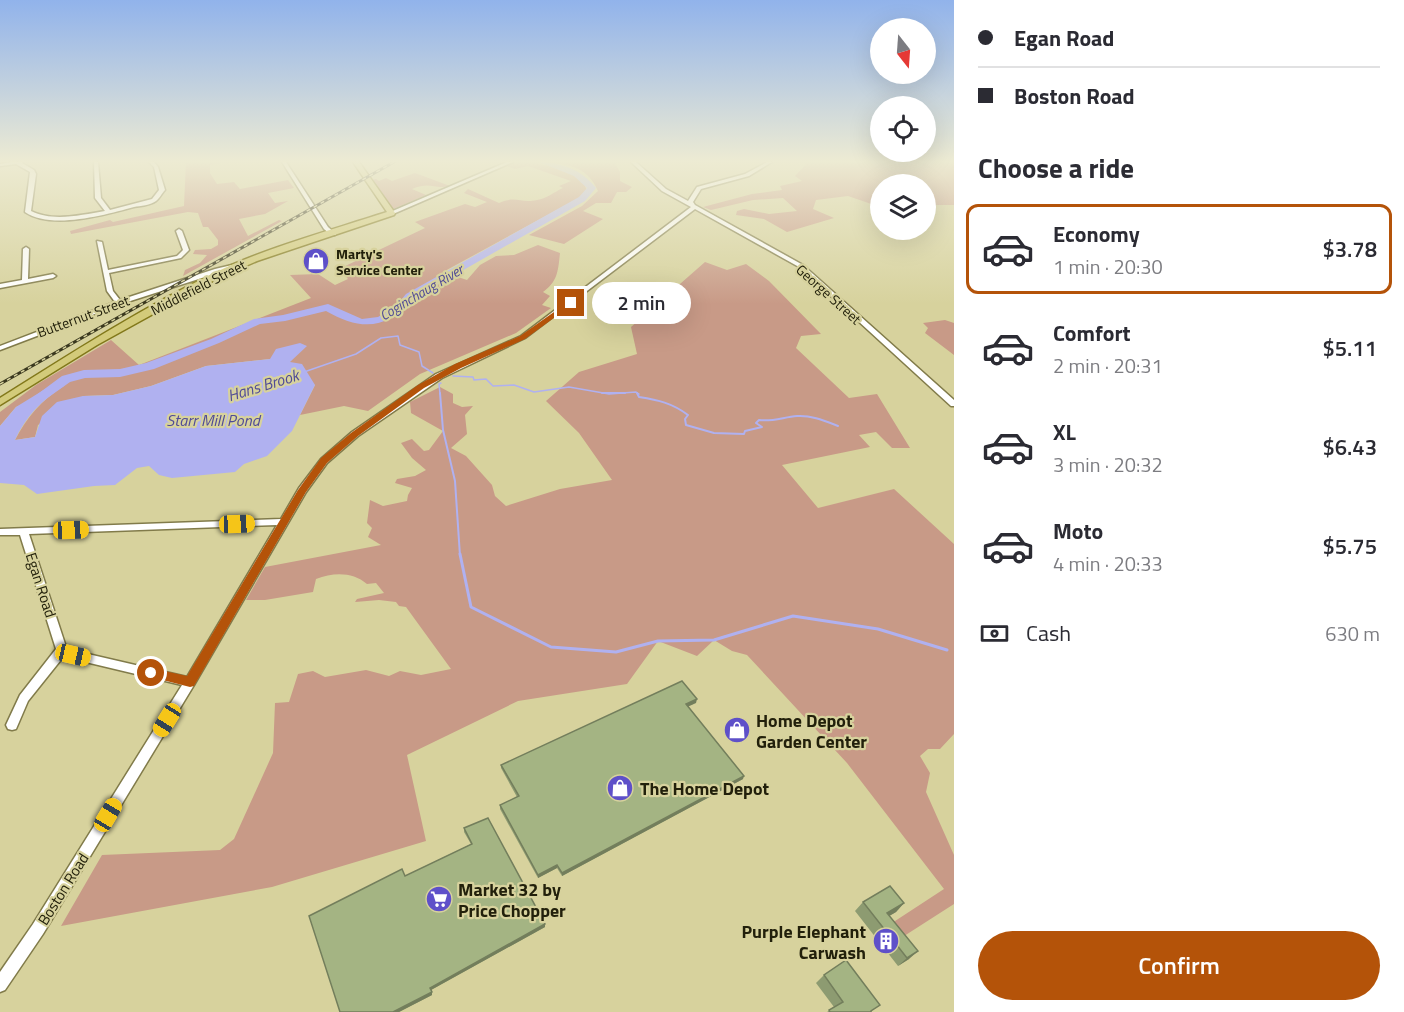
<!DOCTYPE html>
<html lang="en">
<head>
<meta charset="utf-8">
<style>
	body { margin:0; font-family:"Titillium Web",sans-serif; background:#f2f2f3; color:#2b2b33; height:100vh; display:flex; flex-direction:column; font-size:22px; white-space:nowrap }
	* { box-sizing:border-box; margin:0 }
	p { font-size:20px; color:#7c7c81 }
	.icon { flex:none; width:33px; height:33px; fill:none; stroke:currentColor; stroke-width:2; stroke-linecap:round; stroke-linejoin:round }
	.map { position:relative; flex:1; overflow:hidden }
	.side { display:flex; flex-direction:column; background:#fff; width:450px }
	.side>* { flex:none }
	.hud { display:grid; align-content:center; height:132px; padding:0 24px; background:#fff }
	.needle { width:39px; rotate:163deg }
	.fabs { position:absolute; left:870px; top:18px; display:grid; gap:12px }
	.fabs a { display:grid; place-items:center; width:66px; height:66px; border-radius:50%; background:#fff; box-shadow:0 6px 24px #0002; font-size:30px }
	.end { position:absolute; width:27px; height:27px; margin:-14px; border:8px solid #b45309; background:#fff; box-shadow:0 0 0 3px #fff }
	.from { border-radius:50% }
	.bubble { position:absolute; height:42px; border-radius:21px; background:#fff; box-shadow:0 6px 24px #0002; font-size:20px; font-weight:600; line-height:42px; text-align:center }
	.car { position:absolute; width:18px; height:36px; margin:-18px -9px; border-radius:8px; box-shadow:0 0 4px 2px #0007; background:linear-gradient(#f5c518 24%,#345 0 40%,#f5c518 0 76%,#345 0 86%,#f5c518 0) }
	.hud b { display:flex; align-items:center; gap:21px; height:57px; font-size:22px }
	.hud b+b { border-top:2px solid #e1e1e2 }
	.hud i { width:15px; height:15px; background:#2b2b33 }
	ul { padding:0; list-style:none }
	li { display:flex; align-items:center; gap:18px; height:90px; margin:0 12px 9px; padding:0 12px; border:3px solid transparent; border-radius:12px }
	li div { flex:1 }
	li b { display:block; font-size:22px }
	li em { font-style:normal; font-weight:600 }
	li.current { border-color:#b45309 }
	li>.icon { width:54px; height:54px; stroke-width:1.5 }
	h2 { padding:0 24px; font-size:27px; line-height:72px }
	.pay { display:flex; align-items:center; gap:15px; height:66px; padding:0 24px; font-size:22px }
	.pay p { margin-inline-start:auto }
	.action { display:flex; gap:12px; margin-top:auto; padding:12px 24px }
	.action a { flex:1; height:69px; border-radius:36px; background:#b45309; color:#fff; font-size:24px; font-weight:600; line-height:69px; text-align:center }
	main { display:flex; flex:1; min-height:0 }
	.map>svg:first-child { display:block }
</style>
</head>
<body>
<main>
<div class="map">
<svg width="954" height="1012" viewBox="0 0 954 1012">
	<rect width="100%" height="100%" fill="#d7d29d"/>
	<g fill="#c89a87">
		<polygon points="186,162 225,162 210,165 210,173 217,184 234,182 240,189 288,180 294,188 268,193 275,203 288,201 265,214 239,219 248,236 279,220 282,221 183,276 185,270 200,263 207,255 193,254 195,250 211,249 218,245 218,240 208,227 203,227 198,213 188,212 71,234 70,231 110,220 113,222 184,206"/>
		<path d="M517,162C539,162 562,168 582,178L587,191L577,199L443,272L467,280L480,265L496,256L514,255L538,245L560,253C558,271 558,281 543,292L550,296L542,305L551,308L516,333L420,374L368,411L344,406L300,415L315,385L270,359L206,366L151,386L113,395L83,396L38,425L35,437L15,440C27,417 41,401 63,386L16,407L0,426V412L36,385L111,340L139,365L311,298L290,275L318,274L335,285L348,279L339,269L425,228L415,222L465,204L475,207L487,202L464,193L468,189L499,203C517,195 520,204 537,200C546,199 554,192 563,188L559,186L571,181L528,166L515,169L507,166Z"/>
		<path d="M551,162H614L620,172V181L632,187L626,192H617L611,203H596L583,211L603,219L564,244L529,235L582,206L598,191C588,168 573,166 551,162Z"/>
		<polygon points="808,162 954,162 954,205 926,205 926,184 880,184 880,207 848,196 816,200 813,209 834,218 787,232 764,219 736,215 737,211 744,209 769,214 797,211 783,198 753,200 711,210 703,207 752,194 782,190 780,186 802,181 795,176"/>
		<path d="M415,173L450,186C434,190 431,181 412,189L426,195L393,209L371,180L376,179L379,181L386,178L392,181Z"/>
		<path d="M705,262L727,270L746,264L769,281L821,334L801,336L796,348L849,398L877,394L910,448H892L876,432L859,435L870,447L782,465L818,508L894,489L954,544V734L940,749H928L920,756L930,773L926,792L954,855V904L901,938L892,923L944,889L847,763L747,655L732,651L714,640L697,656L658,641L627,684L518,701L407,755L426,841L272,887L61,926L102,855L220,850L234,839L273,753L275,703L289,702L298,674L313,671L325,677L366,670L389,676L400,671L421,675L451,669L406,607L399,606L396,602L379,600L355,602L357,599L384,593L376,583L367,584C353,572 334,572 316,579L313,592L265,600H246L265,567L381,545L368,537L372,528L367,523L370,500L383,506L407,501L408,495L412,488L395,483L397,479L415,476L426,470L412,458L401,443L412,439L424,451L429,450L443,431L411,413L410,402L440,387L453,394V403L462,407L473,406L465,415L467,434L451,448L466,456L492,485L495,496L506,506L560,489L612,480L579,433L546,401L579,372L637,354L631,327Z"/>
		<polygon points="945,320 954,323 954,355 925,333 928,328 923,323"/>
	</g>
	<path fill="#b0b1f0" d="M300,343L307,346L290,362L302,364L315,385L292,431L267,456L244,464L235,472L172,478L159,475L149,466L137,468L115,485L94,486L37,494L24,485L0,483V426L16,407L55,383L64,386C42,400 26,416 15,440L35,437L42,416L57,402L83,396L113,395L151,386L206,366L270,359L276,349Z"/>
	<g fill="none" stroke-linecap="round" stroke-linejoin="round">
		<g stroke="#b0b1f0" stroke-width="1.5">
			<polyline points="304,372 356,354 381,338 398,336 400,345 419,352 422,366 433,373"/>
			<polyline points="453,376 473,377 474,380 486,379 493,386 514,385 534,392 569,387 609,394 636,392 639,394"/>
			<polyline points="440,394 439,384 441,383"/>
		</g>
		<g stroke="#b0b1f0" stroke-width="2">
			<polyline points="440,393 443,430 455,481 460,556"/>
			<polyline points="602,393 625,393"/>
			<path d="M637,393L639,397C658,400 672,403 688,415L685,419L686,425L714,433L744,434L745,431L762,427L756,423L759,420C772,422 784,417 797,416C811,415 825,421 838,426"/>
		</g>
		<polyline stroke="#b0b1f0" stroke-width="3" points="460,554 471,607 551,647 616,652 658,641 714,640 793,616 878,629 947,650"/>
		<path fill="#b0b1f0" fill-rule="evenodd" d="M539,162C561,162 582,170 596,188L585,201L414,298C387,330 361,331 326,311L285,321L260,324L219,343L154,369L120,377L85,378L70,382L46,399L41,400L35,396L62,376L84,370L120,369L146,363L211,339L254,319L283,315L328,304L362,319L378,317L396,306L406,294L579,197L587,188L574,176Z"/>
		<defs>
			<g id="minor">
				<path d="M11,162H23L22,163L34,170L36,174L31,211C53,222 81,215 105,211L95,198L94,162H98L101,198L110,210L152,199L159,190L154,167L149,162H154L158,167L165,190C162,193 159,199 156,201C151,205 140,206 134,207C105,215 51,230 25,212L30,172L16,164L0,166V164Z"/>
				<polygon points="282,162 286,162 328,227 336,234 335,235 331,235 324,229"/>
				<polygon points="507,162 513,162 393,214 388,213"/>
				<path d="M631,162H636L666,189L688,201L697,187L745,174L767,162H772L749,176L701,189L693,202L695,205L803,265L954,400V406H951L799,267L695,209L525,338L442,378L358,436L327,463L306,492L194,685L43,934L5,990L0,992V972L33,924L182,685L73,659L64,656L28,701L16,729L12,730L8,729L6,725L20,695L56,649L20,535H0V529L281,519L299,488L321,459L352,432L436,374L521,336L691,207L662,191ZM277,525L187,677L75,651L66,647L29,534Z"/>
				<polygon points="179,229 182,231 189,250 181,258 109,273 113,291 120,300 215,269 236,264 239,266 121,304 0,350 0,346 115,302 107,291 97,241 102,242 108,270 177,256 183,250 176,231"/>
				<polygon points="26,247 29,249 28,279 53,274 56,276 53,278 0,288 0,284 22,280 23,249"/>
			</g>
			<path id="major" d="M353,162H359L395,213L394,215L257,261L220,277L97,345L0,405V398C70,354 140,309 214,273C268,247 329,231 387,212Z"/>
		</defs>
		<use href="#minor" stroke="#817b4a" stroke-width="3"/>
		<use href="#major" stroke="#82781a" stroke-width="3"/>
		<use href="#minor" fill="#fff" fill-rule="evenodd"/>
		<use href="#major" fill="#d3cb7a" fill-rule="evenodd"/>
		<defs>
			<polyline id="rail" points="0,384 394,162"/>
		</defs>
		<use href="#rail" stroke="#3a381f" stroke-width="3"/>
		<use href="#rail" stroke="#d7d29d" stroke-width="1.5" stroke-dasharray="4" stroke-linecap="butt"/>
	</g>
	<g fill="#8d9b71">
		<polygon points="696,703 688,706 743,779 562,876 557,868 538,878 500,809 500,805 517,797 501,768 501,765"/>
		<polygon points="464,828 545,927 431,990 432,995 399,1012 340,1012 405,876 471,844 464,832"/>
		<polygon points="863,902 904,903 896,912 889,916 909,959 898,966 855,911"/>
		<polygon points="824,975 872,1012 827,1012 834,1007 816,983"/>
	</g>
	<g fill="#737e5c">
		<polygon points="697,699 696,703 685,708 686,704"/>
		<polygon points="744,776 743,779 562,876 562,873"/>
		<polygon points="557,865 557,868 538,878 538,875"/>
		<polygon points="904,903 896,912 879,922 887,913"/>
		<polygon points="545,924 545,927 431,990 430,988"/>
		<polygon points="918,951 909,959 898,966 907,958"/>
		<polygon points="432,992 432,995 399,1012 393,1012"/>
	</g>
	<g fill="#a4b483" stroke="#737e5c" stroke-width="1.5">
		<polygon points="682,681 697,699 686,704 744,776 562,873 557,865 538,875 500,805 519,796 501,765"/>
		<polygon points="488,818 545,924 430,988 432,992 393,1012 340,1012 309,916 402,869 405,876 472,844 464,828"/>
		<polygon points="890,886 904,903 887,913 918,951 907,958 863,902"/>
		<polygon points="846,960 880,1005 871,1011 871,1012 830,1012 829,1010 843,1002 824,975"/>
	</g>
	<linearGradient id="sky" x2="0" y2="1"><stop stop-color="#91b3eb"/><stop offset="0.53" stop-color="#edebd3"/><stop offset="1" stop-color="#edebd3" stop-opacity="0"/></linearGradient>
	<rect width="954" height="304" fill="url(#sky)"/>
	<polygon fill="#b45309" points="571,300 573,304 525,339 461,368 424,388 358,436 327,463 306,492 194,686 190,687 147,676 147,669 151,668 187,676 298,490 321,458 351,433 418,385 455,364 520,336"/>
	<defs>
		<symbol id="shop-disc" viewBox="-11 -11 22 22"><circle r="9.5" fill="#5e50c9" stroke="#d7d29d"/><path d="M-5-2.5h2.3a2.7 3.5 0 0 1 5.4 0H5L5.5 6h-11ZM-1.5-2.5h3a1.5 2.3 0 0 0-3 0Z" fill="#fff"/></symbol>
		<symbol id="supermarket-disc" viewBox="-11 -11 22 22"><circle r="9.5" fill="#5e50c9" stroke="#d7d29d"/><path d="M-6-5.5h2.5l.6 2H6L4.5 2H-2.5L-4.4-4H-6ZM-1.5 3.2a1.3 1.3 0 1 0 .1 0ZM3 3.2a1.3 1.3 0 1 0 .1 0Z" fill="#fff"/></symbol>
		<symbol id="building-disc" viewBox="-11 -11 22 22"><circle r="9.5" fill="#5e50c9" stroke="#d7d29d"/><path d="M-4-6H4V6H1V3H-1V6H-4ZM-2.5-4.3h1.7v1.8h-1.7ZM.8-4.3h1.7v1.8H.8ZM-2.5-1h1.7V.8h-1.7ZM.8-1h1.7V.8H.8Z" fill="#fff"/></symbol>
	</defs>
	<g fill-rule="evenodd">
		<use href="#shop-disc" x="301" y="246" width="30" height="30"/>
		<use href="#shop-disc" x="722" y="715" width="30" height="30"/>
		<use href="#shop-disc" x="605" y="773" width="30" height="30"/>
		<use href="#supermarket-disc" x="424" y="884" width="30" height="30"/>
		<use href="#building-disc" x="871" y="926" width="30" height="30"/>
	</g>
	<g text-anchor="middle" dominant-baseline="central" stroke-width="4.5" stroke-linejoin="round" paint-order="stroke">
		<g font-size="14" font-weight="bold" fill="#22200b" stroke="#d7d29d" text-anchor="start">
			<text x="336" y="253">Marty's<tspan x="336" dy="16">Service Center</tspan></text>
		</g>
		<g font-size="14" fill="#22200b" stroke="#d7d29d">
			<text transform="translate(198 287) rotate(-27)">Middlefield Street</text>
			<text transform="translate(829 294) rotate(42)">George Street</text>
			<text transform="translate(83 316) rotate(-20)">Butternut Street</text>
		</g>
		<g font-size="14" font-style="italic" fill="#4f4a96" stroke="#d7d29d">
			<text transform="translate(421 292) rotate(-31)">Coginchaug River</text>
		</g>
		<g font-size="15" fill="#22200b" stroke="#d7d29d">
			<text transform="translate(41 585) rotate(72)">Egan Road</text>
			<text transform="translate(63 889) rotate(-58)">Boston Road</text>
		</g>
		<g font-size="16" font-style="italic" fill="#4f4a96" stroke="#d7d29d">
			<text transform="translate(263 385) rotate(-17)">Hans Brook</text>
			<text x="213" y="420">Starr Mill Pond</text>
		</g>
		<g font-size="18" font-weight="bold" fill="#22200b" stroke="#d7d29d" text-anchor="start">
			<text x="756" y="720">Home Depot<tspan x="756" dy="21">Garden Center</tspan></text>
			<text x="640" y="788">The Home Depot</text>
			<text x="458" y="889">Market 32 by<tspan x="458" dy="21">Price Chopper</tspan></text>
			<text x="866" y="931" text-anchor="end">Purple Elephant<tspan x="866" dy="21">Carwash</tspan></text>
		</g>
	</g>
</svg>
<div class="fabs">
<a><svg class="needle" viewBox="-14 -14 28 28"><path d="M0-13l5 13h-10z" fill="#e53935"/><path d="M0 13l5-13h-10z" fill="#7c7c81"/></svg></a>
<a><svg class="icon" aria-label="locate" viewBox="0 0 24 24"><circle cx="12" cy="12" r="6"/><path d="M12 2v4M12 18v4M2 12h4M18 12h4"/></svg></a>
<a><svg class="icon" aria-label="layers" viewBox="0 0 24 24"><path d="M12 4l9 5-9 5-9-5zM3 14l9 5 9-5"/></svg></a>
</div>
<i class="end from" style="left:151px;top:673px"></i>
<i class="end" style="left:571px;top:303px"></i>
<div class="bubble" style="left:592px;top:282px;width:99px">2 min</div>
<i class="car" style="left:237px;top:524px;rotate:88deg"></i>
<i class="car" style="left:71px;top:530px;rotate:88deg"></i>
<i class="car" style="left:73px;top:655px;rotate:103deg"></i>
<i class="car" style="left:167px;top:720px;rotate:212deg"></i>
<i class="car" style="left:108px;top:815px;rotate:31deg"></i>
</div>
<section class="side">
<div class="hud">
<b><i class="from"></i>Egan Road</b>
<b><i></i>Boston Road</b>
</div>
<h2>Choose a ride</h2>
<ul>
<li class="current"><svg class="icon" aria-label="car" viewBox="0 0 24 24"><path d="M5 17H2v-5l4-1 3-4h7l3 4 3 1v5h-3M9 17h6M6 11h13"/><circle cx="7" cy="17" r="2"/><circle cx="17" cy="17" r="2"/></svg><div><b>Economy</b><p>1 min · 20:30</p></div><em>$3.78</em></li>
<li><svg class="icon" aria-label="car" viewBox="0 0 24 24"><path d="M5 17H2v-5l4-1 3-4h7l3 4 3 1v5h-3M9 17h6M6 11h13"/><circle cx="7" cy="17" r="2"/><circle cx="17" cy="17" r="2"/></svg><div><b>Comfort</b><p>2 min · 20:31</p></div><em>$5.11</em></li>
<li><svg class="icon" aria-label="car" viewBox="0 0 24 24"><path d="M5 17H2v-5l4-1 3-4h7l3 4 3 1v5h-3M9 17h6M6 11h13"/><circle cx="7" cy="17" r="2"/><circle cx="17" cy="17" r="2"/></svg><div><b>XL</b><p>3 min · 20:32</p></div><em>$6.43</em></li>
<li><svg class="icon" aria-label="car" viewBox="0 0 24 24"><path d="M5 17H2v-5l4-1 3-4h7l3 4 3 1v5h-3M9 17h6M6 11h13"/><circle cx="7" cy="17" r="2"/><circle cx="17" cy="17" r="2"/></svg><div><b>Moto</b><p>4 min · 20:33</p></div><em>$5.75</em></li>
</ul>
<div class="pay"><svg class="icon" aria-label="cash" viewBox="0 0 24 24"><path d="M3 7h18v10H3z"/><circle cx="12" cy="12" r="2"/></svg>Cash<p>630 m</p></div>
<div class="action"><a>Confirm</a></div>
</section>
</main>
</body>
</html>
